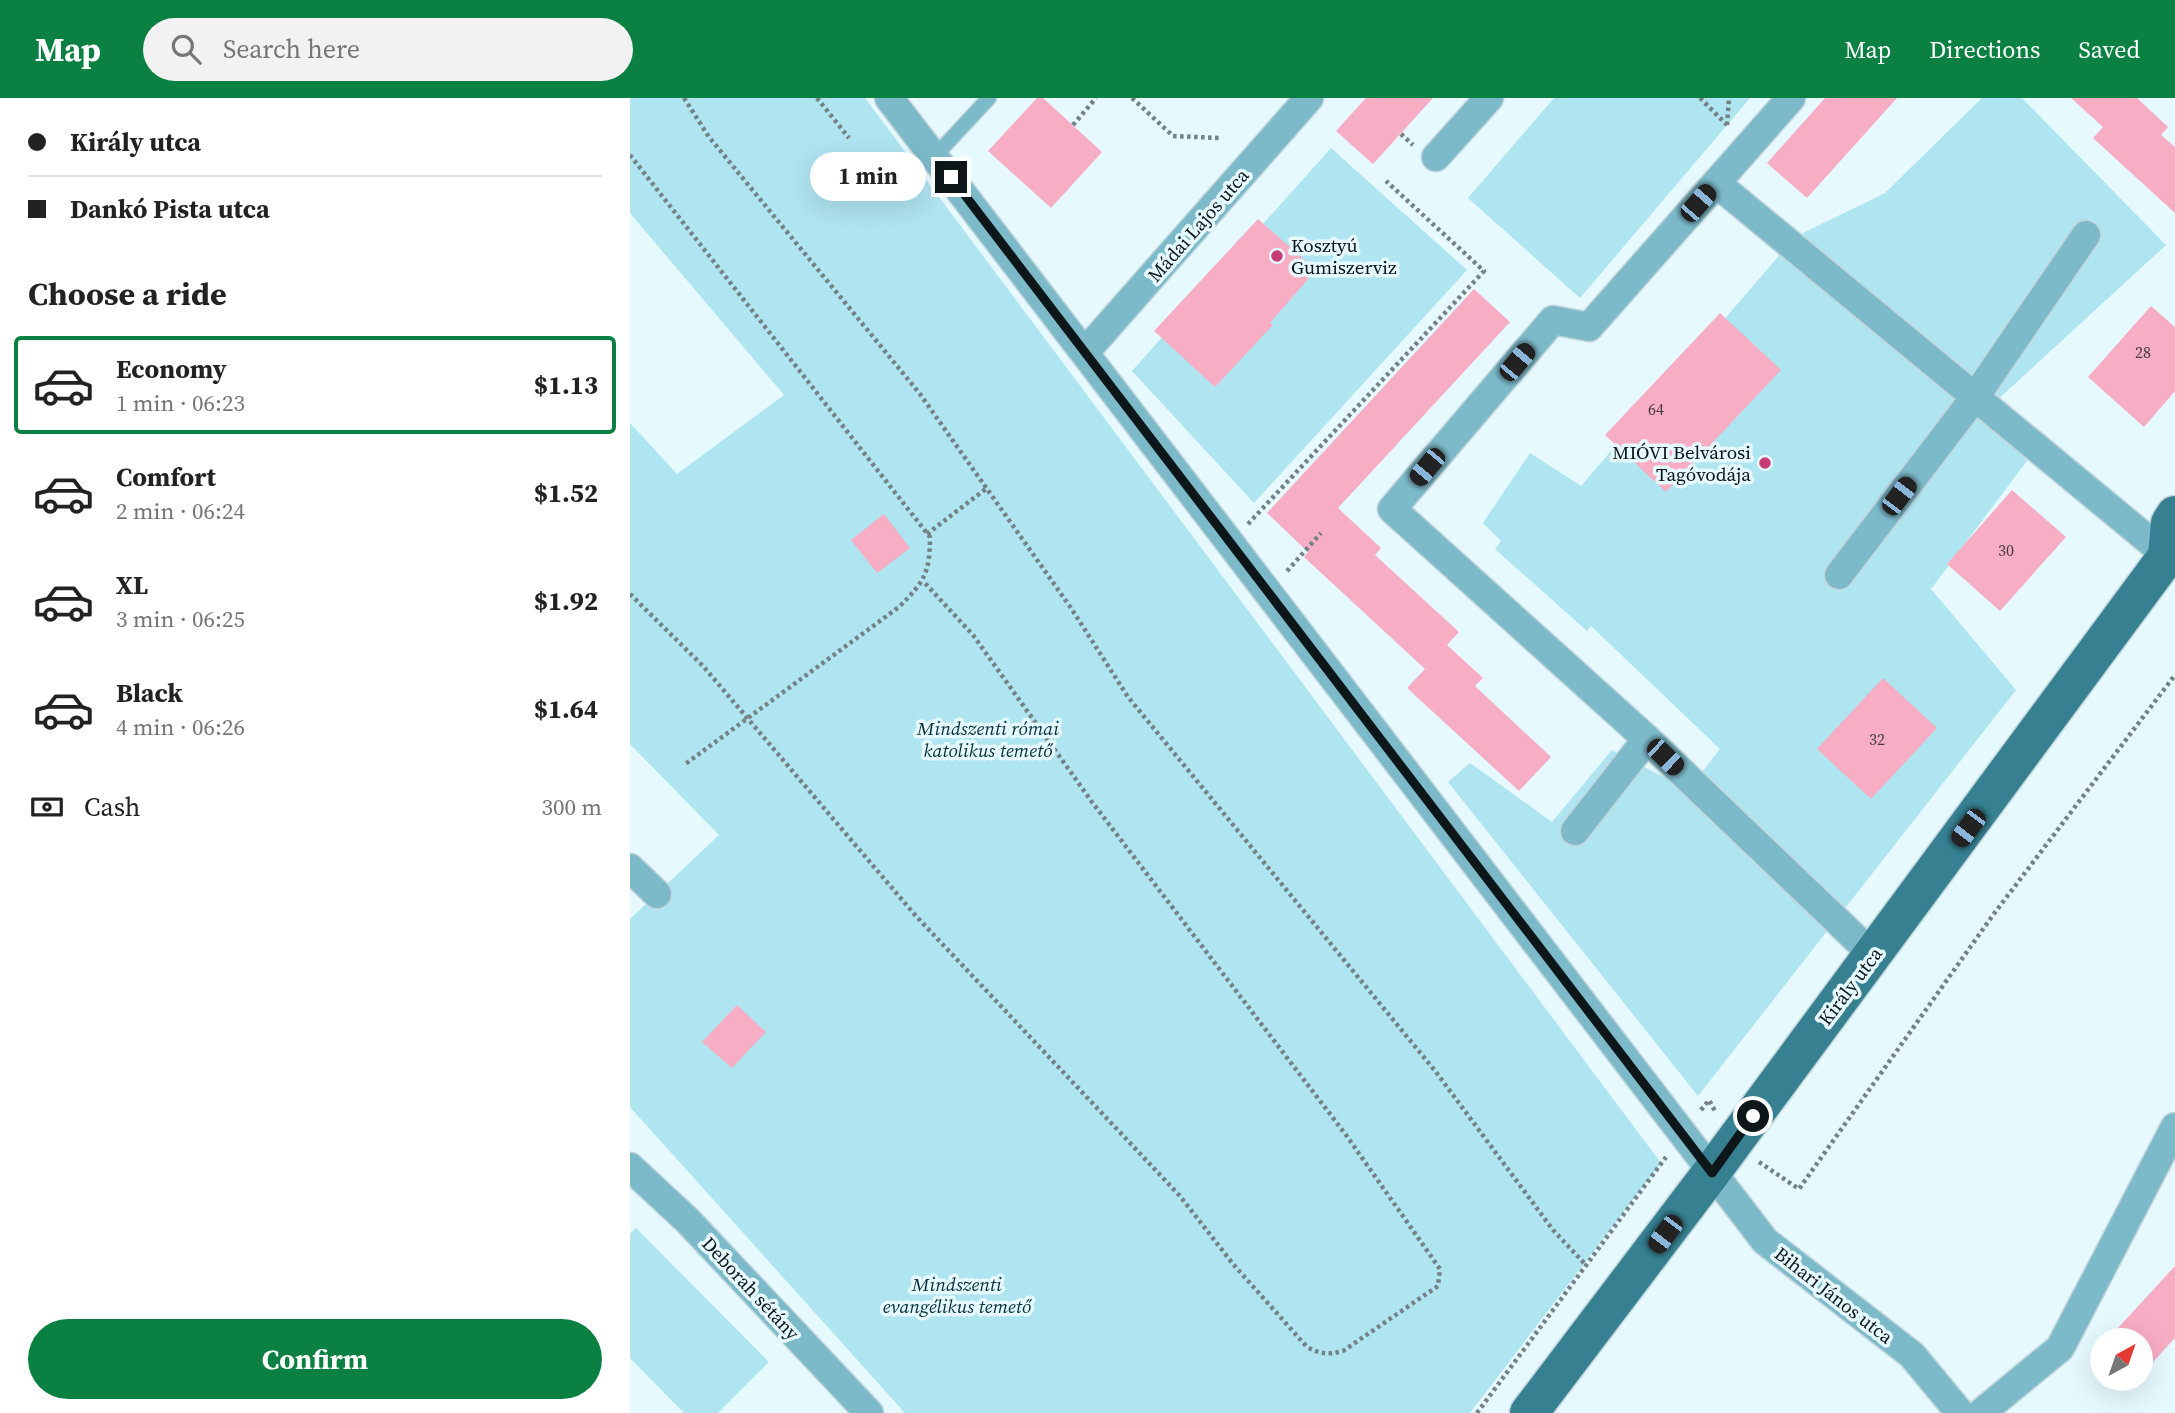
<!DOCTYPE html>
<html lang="en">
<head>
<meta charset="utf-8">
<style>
	body { margin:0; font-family:"Source Serif 4",serif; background:#f2f2f2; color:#222; height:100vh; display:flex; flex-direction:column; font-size:26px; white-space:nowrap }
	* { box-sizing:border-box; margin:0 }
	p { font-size:23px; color:#767676 }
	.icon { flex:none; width:38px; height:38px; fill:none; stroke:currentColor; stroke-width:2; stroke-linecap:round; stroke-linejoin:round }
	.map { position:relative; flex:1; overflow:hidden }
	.panel { display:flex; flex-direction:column; background:#fff; width:630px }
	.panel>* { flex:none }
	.top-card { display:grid; align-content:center; height:154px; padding:0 28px; background:#fff }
	.needle { width:46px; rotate:40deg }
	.tools { position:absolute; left:1460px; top:1230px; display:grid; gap:14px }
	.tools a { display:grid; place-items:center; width:63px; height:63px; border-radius:50%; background:#fff; box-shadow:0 7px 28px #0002; font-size:35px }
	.end { position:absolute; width:32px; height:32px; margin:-16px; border:9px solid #0d1618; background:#fff; box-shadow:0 0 0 4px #fff }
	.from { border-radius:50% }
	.bubble { position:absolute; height:49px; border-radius:24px; background:#fff; box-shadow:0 7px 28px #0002; font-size:23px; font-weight:700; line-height:49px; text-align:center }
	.car { position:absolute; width:21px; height:42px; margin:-21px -10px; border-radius:9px; box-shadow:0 0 5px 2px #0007; background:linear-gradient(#222 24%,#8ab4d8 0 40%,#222 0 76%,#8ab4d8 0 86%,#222 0) }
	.top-card b { display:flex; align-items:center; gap:24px; height:66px; font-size:26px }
	.top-card b+b { border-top:2px solid #e0e0e0 }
	.top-card i { width:18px; height:18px; background:#222 }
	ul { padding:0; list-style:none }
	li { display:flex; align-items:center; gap:21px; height:98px; margin:0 14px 10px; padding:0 14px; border:4px solid transparent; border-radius:7px }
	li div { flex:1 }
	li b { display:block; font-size:26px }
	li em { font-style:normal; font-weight:700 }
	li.active { border-color:#0b8043 }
	li>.icon { width:63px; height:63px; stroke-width:1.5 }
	h2 { padding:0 28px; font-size:32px; line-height:84px }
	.pay { display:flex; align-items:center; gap:18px; height:77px; padding:0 28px; font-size:26px }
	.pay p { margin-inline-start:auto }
	.action { display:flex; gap:14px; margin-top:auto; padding:14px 28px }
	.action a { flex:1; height:80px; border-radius:42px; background:#0b8043; color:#fff; font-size:28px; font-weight:700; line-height:80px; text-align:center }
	header { display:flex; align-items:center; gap:42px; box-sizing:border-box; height:98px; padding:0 35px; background:#0b8043; color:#fff }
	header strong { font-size:33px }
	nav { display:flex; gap:38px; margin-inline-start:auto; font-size:24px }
	.search { width:490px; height:63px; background:#f2f2f2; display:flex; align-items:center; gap:18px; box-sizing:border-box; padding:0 24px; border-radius:38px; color:#767676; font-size:26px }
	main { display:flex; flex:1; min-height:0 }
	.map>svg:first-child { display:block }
</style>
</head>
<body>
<header>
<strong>Map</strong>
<div class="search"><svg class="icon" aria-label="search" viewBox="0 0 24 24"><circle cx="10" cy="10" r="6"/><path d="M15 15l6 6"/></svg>Search here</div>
<nav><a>Map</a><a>Directions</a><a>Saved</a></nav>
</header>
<main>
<section class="panel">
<div class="top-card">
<b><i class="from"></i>Király utca</b>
<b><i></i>Dankó Pista utca</b>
</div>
<h2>Choose a ride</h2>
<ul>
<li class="active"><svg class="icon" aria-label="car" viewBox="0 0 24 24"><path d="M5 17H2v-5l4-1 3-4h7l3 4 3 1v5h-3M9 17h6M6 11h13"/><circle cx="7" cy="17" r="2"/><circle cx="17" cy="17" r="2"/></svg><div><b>Economy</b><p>1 min · 06:23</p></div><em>$1.13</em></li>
<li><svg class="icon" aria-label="car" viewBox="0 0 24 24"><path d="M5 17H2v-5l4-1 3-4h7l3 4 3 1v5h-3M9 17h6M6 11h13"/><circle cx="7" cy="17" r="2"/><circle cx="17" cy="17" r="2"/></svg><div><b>Comfort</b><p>2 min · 06:24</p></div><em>$1.52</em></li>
<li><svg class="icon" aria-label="car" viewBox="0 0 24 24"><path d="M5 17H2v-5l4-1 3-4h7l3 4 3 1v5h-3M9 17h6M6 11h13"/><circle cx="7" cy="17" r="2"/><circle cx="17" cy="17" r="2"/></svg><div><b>XL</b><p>3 min · 06:25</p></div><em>$1.92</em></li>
<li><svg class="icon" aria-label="car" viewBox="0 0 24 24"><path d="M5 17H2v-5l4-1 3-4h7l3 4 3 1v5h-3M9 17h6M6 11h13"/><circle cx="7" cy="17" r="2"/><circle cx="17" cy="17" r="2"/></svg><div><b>Black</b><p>4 min · 06:26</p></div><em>$1.64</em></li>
</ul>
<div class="pay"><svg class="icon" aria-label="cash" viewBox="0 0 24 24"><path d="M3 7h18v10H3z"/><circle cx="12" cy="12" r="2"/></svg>Cash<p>300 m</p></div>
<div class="action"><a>Confirm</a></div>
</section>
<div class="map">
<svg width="1545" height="1315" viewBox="0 0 1545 1315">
	<rect width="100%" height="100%" fill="#e5f9ff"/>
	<g fill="#afe4f1">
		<polygon points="0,0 235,0 1031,1065 840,1315 275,1315 0,1009 0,821 89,737 0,646 0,325 47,376 154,297 0,115"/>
		<polygon points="924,0 1120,0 950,200 838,100"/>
		<polygon points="1352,0 1392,0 1536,147 1365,304 1402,356 1301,491 1386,592 1068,998 818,684 840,665 922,724 982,652 1058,692 1090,651 961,528 957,533 865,451 871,443 853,425 900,355 951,388 1165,139 1255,95"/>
		<polygon points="701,50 837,172 624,405 502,273"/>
		<polygon points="6,1130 139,1264 88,1315 54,1315 0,1260 0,1136"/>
	</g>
	<g fill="#f7adc3">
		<polygon points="407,0 413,0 472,54 421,110 358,53"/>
		<polygon points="736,0 803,0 743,66 706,33"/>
		<polygon points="1195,0 1267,0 1177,100 1137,65"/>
		<polygon points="1441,0 1507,0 1538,29 1531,37 1545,49 1545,115 1463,40 1473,29"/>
		<polygon points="628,121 686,172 640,225 643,227 585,289 524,233"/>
		<polygon points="844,191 880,224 708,410 751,450 745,457 829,534 817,547 853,580 845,588 921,659 889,693 777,590 795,571 674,459 678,454 637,415"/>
		<polygon points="1521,208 1545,229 1545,293 1514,329 1458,279"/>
		<polygon points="1090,215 1151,272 1036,394 975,337"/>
		<polygon points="1382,392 1436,439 1370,513 1317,466"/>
		<polygon points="254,416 280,450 247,475 221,442"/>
		<polygon points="1253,580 1307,630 1241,701 1187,651"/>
		<polygon points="107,907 136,934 102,970 72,944"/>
		<polygon points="1545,1168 1545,1240 1510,1278 1510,1242 1477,1242"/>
	</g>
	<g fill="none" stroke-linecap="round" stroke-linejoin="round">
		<defs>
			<polyline id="service" points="305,58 359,0"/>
			<g id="minor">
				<polyline points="259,0 1135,1143 1282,1257 1330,1315"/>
				<polyline points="1161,0 959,229 923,222 762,411 1017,641 1243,857"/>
				<polyline points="806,59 859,0"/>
				<polyline points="1086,85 1545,464"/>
				<polyline points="456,253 679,0"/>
				<polyline points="1209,477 1345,299 1456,137"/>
				<polyline points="945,733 1017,641"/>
				<polyline points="0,770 27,796"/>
				<polyline points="0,1069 58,1123 239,1315"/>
				<polyline points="1351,1315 1430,1250 1545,1029"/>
			</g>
			<g id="primary">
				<polyline points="1537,458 1540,425 1545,417"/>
				<polyline points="899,1315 1081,1075 1537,458 1545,454"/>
			</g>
		</defs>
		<use href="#service" stroke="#c2d5da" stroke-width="17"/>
		<use href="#minor" stroke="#c2d5da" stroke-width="31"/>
		<use href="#primary" stroke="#c2d5da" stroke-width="41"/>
		<g stroke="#748286" stroke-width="4.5" stroke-dasharray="3.5 3.5" stroke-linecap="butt">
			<polyline points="54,0 79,39 290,296 441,510 498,599 806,974 923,1132 956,1167"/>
			<polyline points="187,0 219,40"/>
			<polyline points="502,0 543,38 590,40"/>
			<polyline points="1070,0 1097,27"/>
			<polyline points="443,27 466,0"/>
			<polyline points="1097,27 1099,0"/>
			<polyline points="771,36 783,47"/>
			<path d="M0,57L300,439C300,475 294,484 269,509L54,667"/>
			<polyline points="618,426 854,173 756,83"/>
			<polyline points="297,436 357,390"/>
			<polyline points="657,473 691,435"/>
			<path d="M0,496L73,568L285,817L550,1098L603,1166L677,1249C690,1256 699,1257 713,1253L808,1188L810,1171L716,1037L462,704L343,537L293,483"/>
			<polyline points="1071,1012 1079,1002 1085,1013"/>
			<polyline points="1129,1064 1169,1091 1363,817 1545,577"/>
			<polyline points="847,1315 1036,1059"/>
		</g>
		<use href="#service" stroke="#7cbaca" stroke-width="14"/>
		<use href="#minor" stroke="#7cbaca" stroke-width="28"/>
		<use href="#primary" stroke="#368091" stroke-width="38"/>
	</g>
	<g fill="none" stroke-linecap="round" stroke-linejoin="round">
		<polyline stroke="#0d1618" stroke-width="9" points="321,79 1082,1075 1123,1018"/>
	</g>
	<g fill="#c73c74" stroke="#e5f9ff" stroke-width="2.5">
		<circle cx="647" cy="158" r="7"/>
		<circle cx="1135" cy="365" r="7"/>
	</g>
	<g text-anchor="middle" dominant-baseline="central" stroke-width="7" stroke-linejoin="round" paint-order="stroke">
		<g font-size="16" fill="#483c43">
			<text x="1513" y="254">28</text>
			<text x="1026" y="311">64</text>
			<text x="1376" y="452">30</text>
			<text x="1247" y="641">32</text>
		</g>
		<g font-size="19" fill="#0d1618" stroke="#e5f9ff">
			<text transform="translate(568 127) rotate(-49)">Mádai Lajos utca</text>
			<text transform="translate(1220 888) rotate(-53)">Király utca</text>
			<text transform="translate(121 1190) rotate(47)">Deborah sétány</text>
			<text transform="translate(1204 1197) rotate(38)">Bihari János utca</text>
		</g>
		<g font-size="19" fill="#0d1618" stroke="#e5f9ff" text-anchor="start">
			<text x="661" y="147">Kosztyú<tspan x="661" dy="22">Gumiszerviz</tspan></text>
			<text x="1121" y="354" text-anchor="end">MIÓVI Belvárosi<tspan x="1121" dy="22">Tagóvodája</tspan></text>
		</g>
		<g font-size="19" font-style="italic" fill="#05313a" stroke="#e5f9ff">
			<text x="358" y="630">Mindszenti római<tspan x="358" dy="22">katolikus temető</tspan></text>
			<text x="327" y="1186">Mindszenti<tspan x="327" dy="22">evangélikus temető</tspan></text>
		</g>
	</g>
</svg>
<div class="tools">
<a><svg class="needle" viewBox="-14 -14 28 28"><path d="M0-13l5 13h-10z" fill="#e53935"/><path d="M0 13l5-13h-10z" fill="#767676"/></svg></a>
</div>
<i class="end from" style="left:1123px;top:1018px"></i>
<i class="end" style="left:321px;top:79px"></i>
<div class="bubble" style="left:180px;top:54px;width:116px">1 min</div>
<i class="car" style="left:1068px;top:105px;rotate:41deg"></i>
<i class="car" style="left:887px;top:264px;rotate:40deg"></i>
<i class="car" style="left:797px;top:369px;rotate:220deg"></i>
<i class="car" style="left:1269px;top:398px;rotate:37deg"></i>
<i class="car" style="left:1035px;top:659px;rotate:134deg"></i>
<i class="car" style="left:1338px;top:730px;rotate:217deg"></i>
<i class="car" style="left:1035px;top:1136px;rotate:217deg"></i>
</div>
</main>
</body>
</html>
